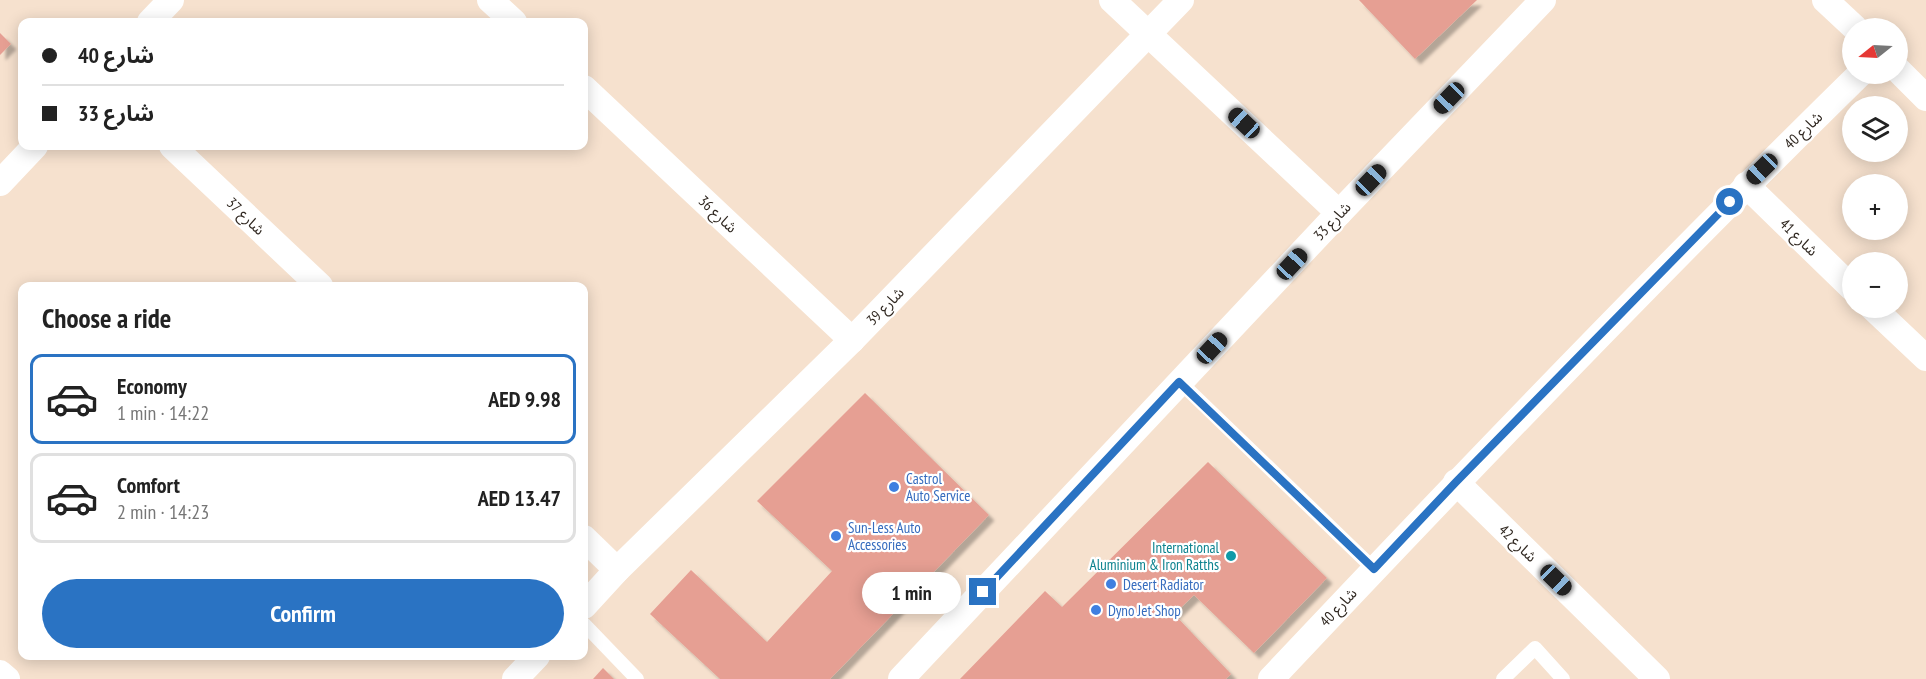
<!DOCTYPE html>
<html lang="en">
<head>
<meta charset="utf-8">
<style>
	body { margin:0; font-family:"PT Sans Narrow","Noto Sans Arabic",sans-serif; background:#f2f2f2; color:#222; height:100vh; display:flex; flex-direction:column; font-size:22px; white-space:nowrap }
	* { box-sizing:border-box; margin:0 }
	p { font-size:20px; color:#767676 }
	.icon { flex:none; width:33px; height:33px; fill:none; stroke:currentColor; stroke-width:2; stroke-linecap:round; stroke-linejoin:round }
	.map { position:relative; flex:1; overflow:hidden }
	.side { position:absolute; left:18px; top:282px; width:570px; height:378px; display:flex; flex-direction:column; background:#fff; border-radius:12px; box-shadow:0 3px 15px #0003 }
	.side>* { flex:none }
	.hud { position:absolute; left:18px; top:18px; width:570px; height:132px; border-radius:12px; box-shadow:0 3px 15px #0003; display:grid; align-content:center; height:132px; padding:0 24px; background:#fff }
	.needle { width:39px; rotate:252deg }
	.controls { position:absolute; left:1842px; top:18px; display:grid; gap:12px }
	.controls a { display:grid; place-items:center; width:66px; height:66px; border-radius:50%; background:#fff; box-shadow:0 3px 15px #0003; font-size:30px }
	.end { position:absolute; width:27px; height:27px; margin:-14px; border:8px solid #2a73c3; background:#fff; box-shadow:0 0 0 3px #fff }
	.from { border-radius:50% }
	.bubble { position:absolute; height:42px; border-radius:21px; background:#fff; box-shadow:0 3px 15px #0003; font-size:20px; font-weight:700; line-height:42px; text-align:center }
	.car { position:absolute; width:18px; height:36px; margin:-18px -9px; border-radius:8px; box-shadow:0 0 4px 2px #0007; background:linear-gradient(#222 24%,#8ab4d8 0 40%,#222 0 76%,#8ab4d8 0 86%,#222 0) }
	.hud b { display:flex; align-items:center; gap:21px; height:57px; font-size:22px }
	.hud b+b { border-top:2px solid #e0e0e0 }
	.hud i { width:15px; height:15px; background:#222 }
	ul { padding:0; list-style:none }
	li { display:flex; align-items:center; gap:18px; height:90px; margin:0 12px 9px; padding:0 12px; border:3px solid #e0e0e0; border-radius:12px }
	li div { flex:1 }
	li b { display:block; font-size:22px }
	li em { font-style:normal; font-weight:700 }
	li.on { border-color:#2a73c3 }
	li>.icon { width:54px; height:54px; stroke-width:1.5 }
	h2 { padding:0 24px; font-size:27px; line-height:72px }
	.action { display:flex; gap:12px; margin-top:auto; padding:12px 24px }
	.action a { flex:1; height:69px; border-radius:36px; background:#2a73c3; color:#fff; font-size:24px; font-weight:700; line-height:69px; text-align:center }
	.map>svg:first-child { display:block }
</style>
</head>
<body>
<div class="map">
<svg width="1926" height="679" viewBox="0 0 1926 679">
	<defs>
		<filter id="shadow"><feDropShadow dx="5.5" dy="5.5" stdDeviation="1.5" flood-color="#0004"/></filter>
	</defs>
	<rect width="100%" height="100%" fill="#f6e1ce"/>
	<g fill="#e69f93" filter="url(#shadow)">
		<polygon points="1359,0 1477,0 1415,59"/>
		<polygon points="0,33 11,44 0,55"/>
		<polygon points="865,393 989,515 830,679 720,679 650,614 691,570 767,642 832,571 757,501"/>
		<polygon points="1208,462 1327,578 1254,653 1194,595 1174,614 1231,674 1226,679 960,679 1045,591 1062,607"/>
		<polygon points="603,668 614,679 593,679"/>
	</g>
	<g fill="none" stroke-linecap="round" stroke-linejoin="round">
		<g stroke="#fff" stroke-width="14">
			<polyline points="1180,382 1374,569"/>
			<polyline points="584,624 637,679"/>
			<polyline points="1503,679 1535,648 1563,679"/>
		</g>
		<g stroke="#fff" stroke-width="26">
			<polyline points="490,0 514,22"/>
			<polyline points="1112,0 1339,213"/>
			<polyline points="1825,0 1855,28"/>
			<polyline points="150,22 171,0"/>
			<polyline points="1898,70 1926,98"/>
			<polyline points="584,88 852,340"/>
			<polyline points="172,146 320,286"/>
			<polyline points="0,183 35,146"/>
			<polyline points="1746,185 1852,288"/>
			<polyline points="1873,308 1926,358"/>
			<polyline points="1456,482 1657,679"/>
			<polyline points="584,538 617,570"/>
			<polyline points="584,606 617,570 852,340 1181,0"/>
			<polyline points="0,673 7,679"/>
			<polyline points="515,679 537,656"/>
			<polyline points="901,679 1339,213 1543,0"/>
			<path d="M1271,679C1464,474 1659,271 1860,74"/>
		</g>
	</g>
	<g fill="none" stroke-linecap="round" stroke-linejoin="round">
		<polyline stroke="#2a73c3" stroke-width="8" points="983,592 1179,382 1374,569 1456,482 1730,202"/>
	</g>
	<g fill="#3f7fe0" stroke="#fff" stroke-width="2">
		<circle cx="894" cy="487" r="6"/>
		<circle cx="836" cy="536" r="6"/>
		<circle cx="1111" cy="584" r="6"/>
		<circle cx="1096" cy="610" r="6"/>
	</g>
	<circle fill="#0f9aa8" stroke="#fff" stroke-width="2" cx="1231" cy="556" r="6"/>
	<g text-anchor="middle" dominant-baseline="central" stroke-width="4.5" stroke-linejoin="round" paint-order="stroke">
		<g font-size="15" fill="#312922" stroke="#fff">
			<text transform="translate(1803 130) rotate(-44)">شارع 40</text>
			<text transform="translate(718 214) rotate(43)">شارع 36</text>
			<text transform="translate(246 216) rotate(44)">شارع 37</text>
			<text transform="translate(1332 221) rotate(-47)">شارع 33</text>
			<text transform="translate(1799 237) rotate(44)">شارع 41</text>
			<text transform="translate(885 306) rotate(-46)">شارع 39</text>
			<text transform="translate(1518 543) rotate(44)">شارع 42</text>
			<text transform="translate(1338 607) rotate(-47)">شارع 40</text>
		</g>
		<g font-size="15" fill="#366cbe" stroke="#fff" text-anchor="start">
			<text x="906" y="478">Castrol<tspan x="906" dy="17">Auto Service</tspan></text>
			<text x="848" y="527">Sun-Less Auto<tspan x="848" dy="17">Accessories</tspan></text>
			<text x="1123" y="584">Desert Radiator</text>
			<text x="1108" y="610">Dyno Jet Shop</text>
		</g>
		<g font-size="15" fill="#0d838f" stroke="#fff" text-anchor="end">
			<text x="1219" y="547">International<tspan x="1219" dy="17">Aluminium &amp; Iron Ratths</tspan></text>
		</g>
	</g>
</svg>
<div class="controls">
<a><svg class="needle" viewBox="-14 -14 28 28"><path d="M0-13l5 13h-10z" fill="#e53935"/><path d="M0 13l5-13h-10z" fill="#767676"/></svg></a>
<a><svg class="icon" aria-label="layers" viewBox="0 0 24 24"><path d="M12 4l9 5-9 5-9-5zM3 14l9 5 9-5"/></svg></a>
<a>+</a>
<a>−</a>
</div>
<i class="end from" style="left:1730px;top:202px"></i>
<i class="end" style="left:983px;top:592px"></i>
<div class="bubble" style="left:862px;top:572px;width:99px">1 min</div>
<i class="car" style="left:1449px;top:98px;rotate:224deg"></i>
<i class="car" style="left:1244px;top:123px;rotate:313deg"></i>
<i class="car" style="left:1762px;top:169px;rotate:226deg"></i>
<i class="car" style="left:1371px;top:180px;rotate:44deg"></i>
<i class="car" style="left:1292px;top:264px;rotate:43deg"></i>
<i class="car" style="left:1212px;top:348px;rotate:43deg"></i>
<i class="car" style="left:1556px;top:580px;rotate:134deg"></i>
<div class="hud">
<b><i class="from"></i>شارع 40</b>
<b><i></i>شارع 33</b>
</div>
<section class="side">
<h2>Choose a ride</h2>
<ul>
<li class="on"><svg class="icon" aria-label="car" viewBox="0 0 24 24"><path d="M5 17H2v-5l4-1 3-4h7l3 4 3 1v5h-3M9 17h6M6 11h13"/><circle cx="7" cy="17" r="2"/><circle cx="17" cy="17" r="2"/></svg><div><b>Economy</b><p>1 min · 14:22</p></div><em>AED 9.98</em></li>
<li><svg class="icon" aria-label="car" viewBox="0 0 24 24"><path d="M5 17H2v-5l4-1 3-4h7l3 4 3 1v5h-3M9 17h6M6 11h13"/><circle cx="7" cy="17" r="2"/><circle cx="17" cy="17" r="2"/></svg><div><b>Comfort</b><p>2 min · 14:23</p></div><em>AED 13.47</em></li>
</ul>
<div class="action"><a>Confirm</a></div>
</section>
</div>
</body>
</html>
